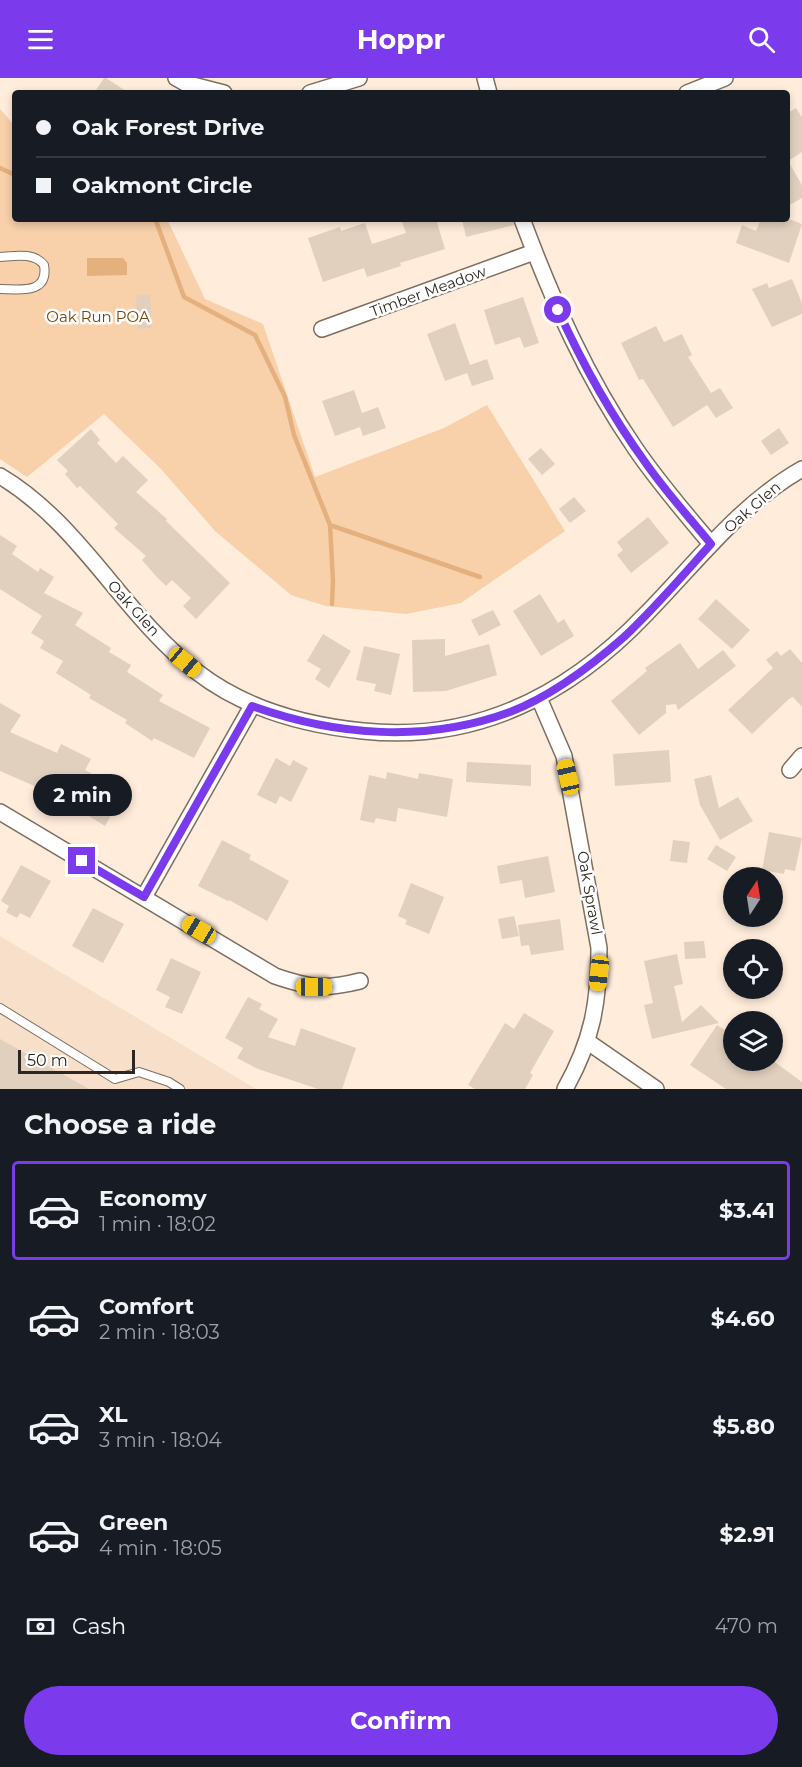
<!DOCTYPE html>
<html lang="en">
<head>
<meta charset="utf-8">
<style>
	body { margin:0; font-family:Montserrat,sans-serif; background:#20242c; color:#f1f3f6; height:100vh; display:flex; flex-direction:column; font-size:22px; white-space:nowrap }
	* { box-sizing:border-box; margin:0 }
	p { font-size:20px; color:#9ea1a6 }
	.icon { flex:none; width:33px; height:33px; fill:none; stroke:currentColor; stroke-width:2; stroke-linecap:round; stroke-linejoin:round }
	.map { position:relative; height:1011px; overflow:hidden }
	.side { display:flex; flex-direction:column; background:#171b24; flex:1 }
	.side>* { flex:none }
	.guide { position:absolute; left:12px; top:12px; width:778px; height:132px; border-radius:6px; box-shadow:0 3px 9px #0003; display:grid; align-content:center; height:132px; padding:0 24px; background:#171b24 }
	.needle { width:39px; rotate:12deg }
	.buttons { position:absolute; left:723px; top:789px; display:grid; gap:12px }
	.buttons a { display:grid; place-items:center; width:60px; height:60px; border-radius:50%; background:#171b24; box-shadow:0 3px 9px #0003; font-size:30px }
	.scale { position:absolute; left:18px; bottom:15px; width:117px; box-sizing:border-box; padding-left:6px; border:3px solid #2e2721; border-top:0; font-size:16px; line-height:21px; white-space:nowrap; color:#2e2721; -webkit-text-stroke:4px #fff; paint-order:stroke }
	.end { position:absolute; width:27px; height:27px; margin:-14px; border:8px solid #7c3aed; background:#fff; box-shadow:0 0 0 3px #fff }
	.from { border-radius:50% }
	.bubble { position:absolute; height:42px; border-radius:21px; background:#171b24; box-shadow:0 3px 9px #0003; font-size:20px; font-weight:700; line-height:42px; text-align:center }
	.car { position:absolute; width:18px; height:36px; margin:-18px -9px; border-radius:8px; box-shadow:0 0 4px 2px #0007; background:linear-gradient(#f5c518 24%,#345 0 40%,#f5c518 0 76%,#345 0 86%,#f5c518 0) }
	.guide b { display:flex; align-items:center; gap:21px; height:57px; font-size:22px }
	.guide b+b { border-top:2px solid #363941 }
	.guide i { width:15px; height:15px; background:#f1f3f6 }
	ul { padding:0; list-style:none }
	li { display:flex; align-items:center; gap:18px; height:99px; margin:0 12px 9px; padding:0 12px; border:3px solid transparent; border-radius:6px }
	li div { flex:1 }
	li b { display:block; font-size:22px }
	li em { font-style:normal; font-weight:700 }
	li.selected { border-color:#7c3aed }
	li>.icon { width:54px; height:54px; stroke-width:1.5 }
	h2 { padding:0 24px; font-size:27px; line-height:72px }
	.pay { display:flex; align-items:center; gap:15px; height:66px; padding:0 24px; font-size:22px }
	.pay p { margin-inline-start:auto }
	.cta { display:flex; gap:12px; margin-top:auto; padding:12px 24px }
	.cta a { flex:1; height:69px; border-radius:36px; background:#7c3aed; color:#fff; font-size:24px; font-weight:700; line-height:69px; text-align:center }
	header { display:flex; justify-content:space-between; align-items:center; height:78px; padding:0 24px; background:#7c3aed; color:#fff; font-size:27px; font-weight:700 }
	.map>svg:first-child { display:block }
</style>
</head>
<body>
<header><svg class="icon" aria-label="menu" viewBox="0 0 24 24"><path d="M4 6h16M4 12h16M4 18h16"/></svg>Hoppr<svg class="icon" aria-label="search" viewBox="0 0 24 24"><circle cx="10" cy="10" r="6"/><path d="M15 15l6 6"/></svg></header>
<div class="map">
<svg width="802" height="1011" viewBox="0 0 802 1011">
	<rect width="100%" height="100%" fill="#ffecdb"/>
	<polygon fill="#f7dfc9" points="0,858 256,1011 0,1011"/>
	<polygon fill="#f8d0aa" points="0,31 15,48 15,141 167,141 205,221 263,246 315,399 444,350 487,327 565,453 461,525 406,536 326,528 291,517 215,453 161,391 104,336 27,399 0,381"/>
	<polygon fill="#e4b07e" points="87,180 123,180 127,185 127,197 87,198"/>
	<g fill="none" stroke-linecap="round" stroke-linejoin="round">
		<g stroke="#e4b07e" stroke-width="4.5">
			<polyline points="0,90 15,97"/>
			<polyline points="153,141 156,143 184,219 255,257 285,319 294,357 330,447 333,503 332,526"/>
			<polyline points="330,447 480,499"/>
		</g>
	</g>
	<g fill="#e2d0bf">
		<polygon points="104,0 106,0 129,15 94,15"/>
		<polygon points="796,30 802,39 802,74 788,83 788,35"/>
		<polygon points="788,83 802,107 802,120 788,128"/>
		<polygon points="401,141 436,141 445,171 400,185 401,188 367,199 364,190 323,204 308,160 340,149 341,153 365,145 372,166 406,155"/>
		<polygon points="462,141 512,141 514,147 466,159"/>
		<polygon points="761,141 789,141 802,146 789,185 736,165 742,147 756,153"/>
		<polygon points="792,201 802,225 802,236 772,249 752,211 767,205 769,210"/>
		<polygon points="150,216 152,250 138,251 136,217"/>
		<polygon points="523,219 539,265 524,270 520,259 495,267 484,232"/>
		<polygon points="455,245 470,287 487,281 494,301 472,308 467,295 445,303 427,256"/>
		<polygon points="656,248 664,264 682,256 692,277 688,279 711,315 720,310 733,330 716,340 707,327 673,349 643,301 639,302 621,265"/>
		<polygon points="354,312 362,335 378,329 386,350 363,358 360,349 335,358 322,323"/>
		<polygon points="779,350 789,365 771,377 761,363"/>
		<polygon points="91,351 100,362 97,365 116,385 123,378 148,402 136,414 167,441 166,443 230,505 196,541 183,528 191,520 172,502 166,508 155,497 142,482 146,478 114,450 118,446 80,408 77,410 65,396 68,393 57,382"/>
		<polygon points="541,370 555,386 542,397 528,381"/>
		<polygon points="574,419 586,433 570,445 559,431"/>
		<polygon points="648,439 669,465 631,495 617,477 623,472 617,464"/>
		<polygon points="0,457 17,468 12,476 38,494 40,490 54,499 44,515 83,535 75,547 111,570 109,574 131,587 127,594 163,617 159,623 210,650 194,680 154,660 152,663 125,645 127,642 89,620 91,617 56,595 63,583 40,570 44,563 31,555 42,538 0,511"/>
		<polygon points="540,516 558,545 564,541 574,558 541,578 513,533"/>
		<polygon points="716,521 750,552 732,571 698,541"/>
		<polygon points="493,532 501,547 479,558 471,542"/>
		<polygon points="323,556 351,573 329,610 315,601 321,591 307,583"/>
		<polygon points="445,561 445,578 489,566 497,597 446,613 413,614 412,562"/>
		<polygon points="680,565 698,591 723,572 736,588 678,632 676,626 666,627 666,635 639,657 611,623 647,593 645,590"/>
		<polygon points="364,568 400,576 391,617 374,613 376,606 356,602"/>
		<polygon points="790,571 802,585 802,629 793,619 789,621 752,656 728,632 773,590 766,582 777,573 781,578"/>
		<polygon points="0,625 21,637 10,654 57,675 61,666 91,681 85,692 124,714 105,748 84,735 38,712 39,710 0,693"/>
		<polygon points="669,672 671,704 615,708 613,676"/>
		<polygon points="276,680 290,688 293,682 308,690 291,724 280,718 276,726 257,717"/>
		<polygon points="467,684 531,687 531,708 466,704"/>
		<polygon points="387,694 418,701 419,695 453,701 447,739 398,730 396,744 376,740 374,745 360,742 369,697 386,701"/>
		<polygon points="711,697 719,730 738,719 753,743 720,762 700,727 694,701"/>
		<polygon points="769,754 802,760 795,793 785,791 784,796 762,792"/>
		<polygon points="222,762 251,777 249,781 289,803 267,843 229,822 228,823 198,808"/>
		<polygon points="673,762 690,764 687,785 670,783"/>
		<polygon points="716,767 736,779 727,793 707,781"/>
		<polygon points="548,778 555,814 525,820 522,802 500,806 497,788"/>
		<polygon points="21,787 51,803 30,840 20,835 17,840 6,834 9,828 1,823"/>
		<polygon points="411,805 444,819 429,856 405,846 407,842 398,838"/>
		<polygon points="93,830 124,846 103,885 72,868"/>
		<polygon points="514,838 519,858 502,861 498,841"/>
		<polygon points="560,841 564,872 531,877 529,867 521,868 518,847"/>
		<polygon points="704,863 706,880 685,881 684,864"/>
		<polygon points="677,876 683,906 674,908 682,944 701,927 719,945 652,961 644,927 653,925 644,883"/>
		<polygon points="171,880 201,894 182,936 165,929 170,919 156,912"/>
		<polygon points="248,919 262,926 259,931 278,941 268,959 295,968 301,950 356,970 342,1011 318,1011 258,991 237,980 243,970 225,960"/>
		<polygon points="524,935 554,953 530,995 533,997 525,1011 475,1011 468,1007 505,945 514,951"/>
		<polygon points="717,947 734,958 734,982 772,982 802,1004 802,1011 726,1011 690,987"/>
		<polygon points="0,961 89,1011 0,1011"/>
	</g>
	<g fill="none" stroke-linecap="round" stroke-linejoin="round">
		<defs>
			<g id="service">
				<path d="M0,179C15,178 34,174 44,187C49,217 19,211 0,211"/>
				<polyline points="0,930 115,1001 139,994 169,1004 180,1011"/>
			</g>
			<g id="minor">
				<polyline points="176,0 185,5 224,15"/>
				<polyline points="485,0 489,15"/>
				<polyline points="310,15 359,0"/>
				<polyline points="687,15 725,0"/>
				<path d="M522,141C552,221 586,299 635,370C658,404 685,435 711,466"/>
				<polyline points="322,251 534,174"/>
				<path d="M0,398C81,446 123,537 197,594C245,631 303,647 363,653C476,665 570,616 646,536C696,485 740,426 802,391"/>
				<path d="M539,620L564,678L599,870C599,925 592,963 565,1011"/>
				<polyline points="790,692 802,678"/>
				<path d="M0,734L275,898C310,910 324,912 360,903"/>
				<polyline points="144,819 252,628"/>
				<polyline points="588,964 656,1011"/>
			</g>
		</defs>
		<use href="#service" stroke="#7e6e5f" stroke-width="10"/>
		<use href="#minor" stroke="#7e6e5f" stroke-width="18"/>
		<use href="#service" stroke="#fff" stroke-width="8"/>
		<use href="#minor" stroke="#fff" stroke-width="15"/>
	</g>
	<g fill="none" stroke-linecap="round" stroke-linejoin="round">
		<path stroke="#7c3aed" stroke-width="8" d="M82,783L144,819L252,628C336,658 426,665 510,634C552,618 591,588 624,559C655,530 683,497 711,466C689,439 665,413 645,384C611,337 582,285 558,232"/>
	</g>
	<g text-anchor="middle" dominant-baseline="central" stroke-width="5" stroke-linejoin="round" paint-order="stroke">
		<g font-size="15" fill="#2e2721" stroke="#fff">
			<text transform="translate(428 213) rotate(-20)">Timber Meadow</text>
			<text transform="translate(752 429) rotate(-41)">Oak Glen</text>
			<text transform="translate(134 530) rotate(48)">Oak Glen</text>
			<text transform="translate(590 815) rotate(80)">Oak Sprawl</text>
		</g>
		<g font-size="15" fill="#78470a" stroke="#fff">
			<text x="98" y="238">Oak Run POA</text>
		</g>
	</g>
</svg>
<div class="buttons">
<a><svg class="needle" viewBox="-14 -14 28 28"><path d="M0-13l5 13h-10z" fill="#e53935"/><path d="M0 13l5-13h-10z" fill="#9ea1a6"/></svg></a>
<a><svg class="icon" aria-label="locate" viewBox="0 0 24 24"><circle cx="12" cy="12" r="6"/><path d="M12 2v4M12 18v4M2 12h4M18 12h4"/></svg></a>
<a><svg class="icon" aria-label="layers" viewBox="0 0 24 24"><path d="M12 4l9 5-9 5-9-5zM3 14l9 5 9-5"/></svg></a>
</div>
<div class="scale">50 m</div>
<i class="end from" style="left:558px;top:232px"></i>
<i class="end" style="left:82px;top:783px"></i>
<div class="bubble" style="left:33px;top:696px;width:99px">2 min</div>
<i class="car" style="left:185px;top:584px;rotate:130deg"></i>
<i class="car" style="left:568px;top:699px;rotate:347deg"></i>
<i class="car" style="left:199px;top:852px;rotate:301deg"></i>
<i class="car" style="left:599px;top:895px;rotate:186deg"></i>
<i class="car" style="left:314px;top:909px;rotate:90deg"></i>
<div class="guide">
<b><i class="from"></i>Oak Forest Drive</b>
<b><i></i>Oakmont Circle</b>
</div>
</div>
<section class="side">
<h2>Choose a ride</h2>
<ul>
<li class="selected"><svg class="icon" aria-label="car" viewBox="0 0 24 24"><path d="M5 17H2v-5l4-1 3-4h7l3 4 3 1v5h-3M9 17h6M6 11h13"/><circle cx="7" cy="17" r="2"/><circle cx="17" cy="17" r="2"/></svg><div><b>Economy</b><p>1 min · 18:02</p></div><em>$3.41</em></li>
<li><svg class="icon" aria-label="car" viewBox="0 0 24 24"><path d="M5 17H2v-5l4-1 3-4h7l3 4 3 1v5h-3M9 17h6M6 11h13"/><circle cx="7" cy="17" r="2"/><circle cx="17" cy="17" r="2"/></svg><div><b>Comfort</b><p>2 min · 18:03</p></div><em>$4.60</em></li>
<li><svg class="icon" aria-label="car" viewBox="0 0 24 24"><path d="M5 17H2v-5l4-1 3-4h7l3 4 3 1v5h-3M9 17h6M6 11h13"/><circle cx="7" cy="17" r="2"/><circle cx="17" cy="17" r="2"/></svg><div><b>XL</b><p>3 min · 18:04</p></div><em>$5.80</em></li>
<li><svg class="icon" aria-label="car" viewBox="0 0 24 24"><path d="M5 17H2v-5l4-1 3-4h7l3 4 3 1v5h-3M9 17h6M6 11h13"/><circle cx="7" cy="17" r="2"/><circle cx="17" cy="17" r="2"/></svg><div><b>Green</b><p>4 min · 18:05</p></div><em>$2.91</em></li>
</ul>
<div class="pay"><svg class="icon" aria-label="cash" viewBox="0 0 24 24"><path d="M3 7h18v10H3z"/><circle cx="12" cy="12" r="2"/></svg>Cash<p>470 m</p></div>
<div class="cta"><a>Confirm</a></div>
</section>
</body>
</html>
